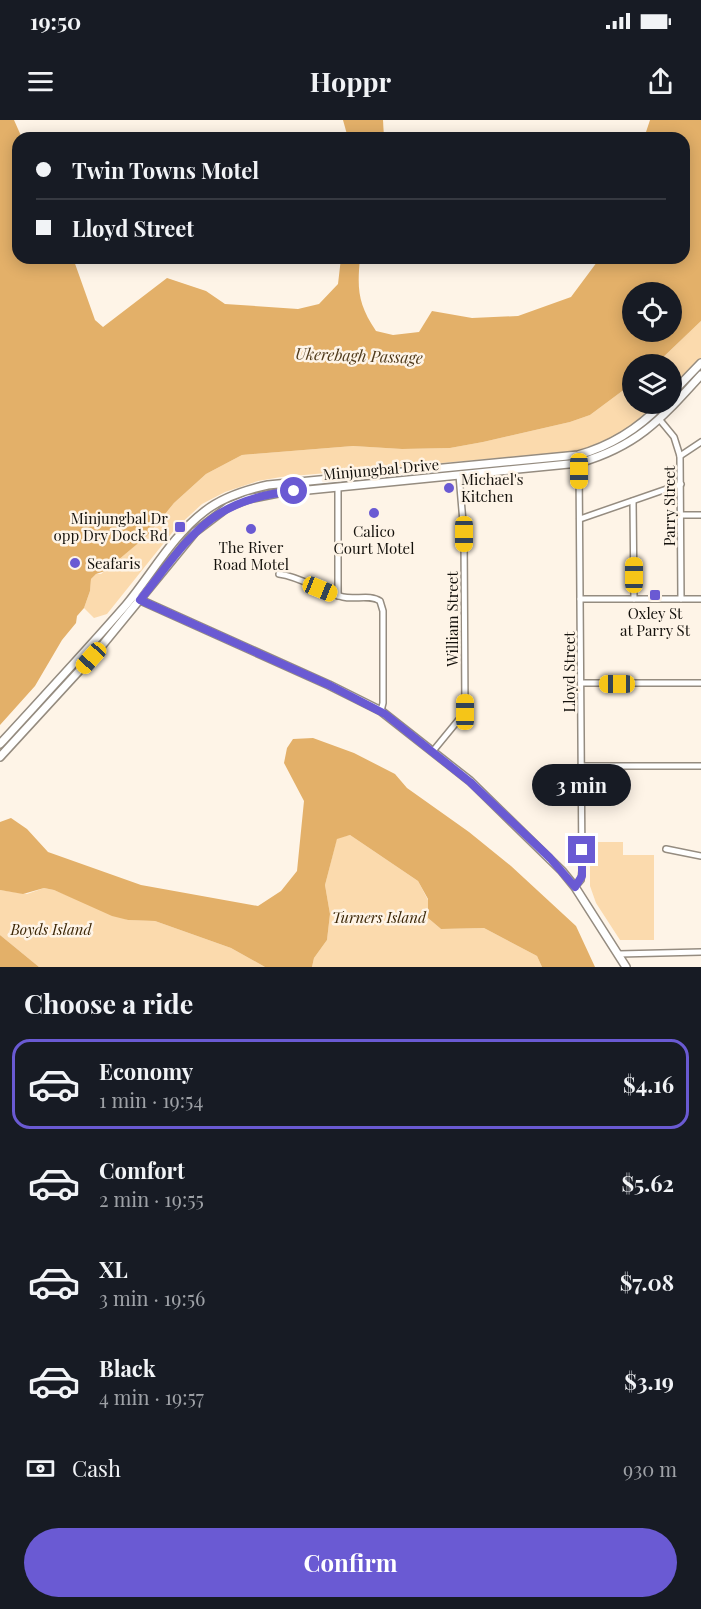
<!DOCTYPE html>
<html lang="en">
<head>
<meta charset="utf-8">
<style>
	body { margin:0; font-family:"Playfair Display",serif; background:#242831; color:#f1f3f6; height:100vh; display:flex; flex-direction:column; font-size:22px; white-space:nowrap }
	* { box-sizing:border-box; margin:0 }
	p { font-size:20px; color:#9ea1a6 }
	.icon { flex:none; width:33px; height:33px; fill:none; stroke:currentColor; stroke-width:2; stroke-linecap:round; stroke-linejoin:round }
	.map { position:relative; height:847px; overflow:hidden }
	.drawer { display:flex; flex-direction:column; background:#171b24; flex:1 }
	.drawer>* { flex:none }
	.hud { position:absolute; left:12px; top:12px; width:678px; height:132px; border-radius:18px; box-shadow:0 3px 15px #0003; display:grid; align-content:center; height:132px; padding:0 24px; background:#171b24 }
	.controls { position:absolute; left:622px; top:162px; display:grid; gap:12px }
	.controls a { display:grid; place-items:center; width:60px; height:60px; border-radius:50%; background:#171b24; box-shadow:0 3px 15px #0003; font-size:30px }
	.end { position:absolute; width:27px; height:27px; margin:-14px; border:8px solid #6a5ad3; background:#fff; box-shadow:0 0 0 3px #fff }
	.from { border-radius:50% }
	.bubble { position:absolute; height:42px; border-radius:21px; background:#171b24; box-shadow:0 3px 15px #0003; font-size:20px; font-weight:700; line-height:42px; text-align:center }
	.car { position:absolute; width:18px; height:36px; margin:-18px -9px; border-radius:8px; box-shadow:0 0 4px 2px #0007; background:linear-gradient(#f5c518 24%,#345 0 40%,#f5c518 0 76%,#345 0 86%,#f5c518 0) }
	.hud b { display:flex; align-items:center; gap:21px; height:57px; font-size:22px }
	.hud b+b { border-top:2px solid #363941 }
	.hud i { width:15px; height:15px; background:#f1f3f6 }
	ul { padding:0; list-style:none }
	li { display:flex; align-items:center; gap:18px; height:90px; margin:0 12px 9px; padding:0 12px; border:3px solid transparent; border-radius:18px }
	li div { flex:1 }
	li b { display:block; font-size:22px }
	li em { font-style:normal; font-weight:700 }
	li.selected { border-color:#6a5ad3 }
	li>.icon { width:54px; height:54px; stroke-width:1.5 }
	h2 { padding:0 24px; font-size:27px; line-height:72px }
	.pay { display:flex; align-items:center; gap:15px; height:66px; padding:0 24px; font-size:22px }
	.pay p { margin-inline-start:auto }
	.button { display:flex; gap:12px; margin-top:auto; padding:12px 24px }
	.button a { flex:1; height:69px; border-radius:36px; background:#6a5ad3; color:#fff; font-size:24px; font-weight:700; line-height:69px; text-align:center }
	.status { display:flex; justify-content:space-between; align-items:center; height:42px; padding:0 30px; background:#171b24; direction:ltr }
	.status svg { height:16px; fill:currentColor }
	header { display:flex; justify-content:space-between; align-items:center; height:78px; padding:0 24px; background:#171b24; font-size:27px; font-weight:700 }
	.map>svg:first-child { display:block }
</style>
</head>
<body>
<div class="status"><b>19:50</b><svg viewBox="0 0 49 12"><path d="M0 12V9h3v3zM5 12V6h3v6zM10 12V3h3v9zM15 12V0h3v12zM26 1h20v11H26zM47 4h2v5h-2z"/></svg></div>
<header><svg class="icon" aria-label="menu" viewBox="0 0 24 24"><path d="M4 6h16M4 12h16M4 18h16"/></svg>Hoppr<svg class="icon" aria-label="share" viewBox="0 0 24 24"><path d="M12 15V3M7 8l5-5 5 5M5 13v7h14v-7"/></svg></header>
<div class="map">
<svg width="701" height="847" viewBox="0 0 701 847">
	<rect width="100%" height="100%" fill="#fef4e7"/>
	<g fill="#fbdaad">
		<polygon points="701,201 701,238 672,268 672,244 656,244"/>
		<path d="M633,263V284H657C632,311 612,318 578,331L281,357L258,361L225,372L202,384L175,409L107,494L94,498L84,488L90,471L91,459L96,454H101L148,415L174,383L206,354L242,335L353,326L402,329L450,328L483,322L570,302L590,295Z"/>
		<polygon points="350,715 418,761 428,780 428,798 441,809 484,808 537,836 542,847 312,847 314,838 327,820 330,794 325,765 337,718"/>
		<polygon points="590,722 623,722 623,735 654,735 654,820 620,820 596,783 590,766"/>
		<polygon points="44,768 54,770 128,800 155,801 231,828 265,847 39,847 0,815 0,770 27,774"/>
	</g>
	<g fill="#e3b069" fill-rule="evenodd">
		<path d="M0,0H14L22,18H18V138H73L95,200L103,207L167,158L206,171L225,184L298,189L319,184L338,164L341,138H360C357,170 358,184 376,211L393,215L419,212L432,191L472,198L518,196L571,177L600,138H684V18H644L650,0H701V201L656,244H633V263L590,295L570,302L483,322L450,328L402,329L353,326L242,335L206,354L174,383L148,415L105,451L96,454L91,459L90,471L84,488L77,496L76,503L62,520L35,566L0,605ZM633,172H672V212H633Z"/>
		<polygon points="343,0 383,0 384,18 348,18"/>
		<polygon points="313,618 354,633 395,654 407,668 469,712 511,746 576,806 595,847 542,847 537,836 484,808 441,809 428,798 428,779 418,761 350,715 337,719 325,765 330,794 327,820 314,838 312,847 265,847 231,828 155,801 128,800 112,796 54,770 44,768 23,774 0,770 0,702 11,698 27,709 48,732 141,765 258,786 281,771 297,751 304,681 284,643 287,628 293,619"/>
		<polygon points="0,815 39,847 0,847"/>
	</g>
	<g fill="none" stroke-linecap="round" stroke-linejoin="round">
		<defs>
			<g id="street">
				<polyline points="660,300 674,317 680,336 681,479"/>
				<polyline points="680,336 701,322"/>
				<polyline points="338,367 338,476"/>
				<polyline points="633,381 634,479"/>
				<polyline points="681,395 701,395"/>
				<polyline points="580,399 681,364"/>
				<path d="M279,454C302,457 321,472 343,477C355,480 370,474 380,481L383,491V583L381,591"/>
				<polyline points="580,479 701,479"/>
				<polyline points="581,563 701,563"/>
				<polyline points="433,631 465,592 464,414 459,355"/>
				<polyline points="581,646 701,646"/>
				<polyline points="666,729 701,736"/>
				<polyline points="575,767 581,760 582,751 579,342"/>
				<polyline points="619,834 701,832"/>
			</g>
			<g id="secondary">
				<polyline points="672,273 701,243"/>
				<polyline points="138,479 329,565 381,591 470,661 562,751 575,767 626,847"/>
				<path d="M0,624C42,578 85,532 126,485C152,454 172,416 205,391C223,377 245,370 268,365L578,335C611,326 639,308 662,284"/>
				<path d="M0,637L100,528L195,412L228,387L248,379L278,373L579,343C638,326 661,299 701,255"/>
			</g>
		</defs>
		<use href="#street" stroke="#958c80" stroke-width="8"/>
		<use href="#secondary" stroke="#958c80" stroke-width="10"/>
		<use href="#street" stroke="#fff" stroke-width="5"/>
		<use href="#secondary" stroke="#fff" stroke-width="7"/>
	</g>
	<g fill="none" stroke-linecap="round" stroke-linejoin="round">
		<path stroke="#6a5ad3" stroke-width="8" d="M294,371C208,379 189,419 140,480L329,565L385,594L470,662L550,738L575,767L582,756V730"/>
	</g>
	<g fill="#6a5ad3" stroke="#fef4e7" stroke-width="2">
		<circle cx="449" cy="368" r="6"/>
		<circle cx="374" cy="393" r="6"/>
		<rect x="174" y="401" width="12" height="12" rx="3"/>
		<circle cx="251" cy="409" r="6"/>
		<circle cx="75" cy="443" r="6"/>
		<rect x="649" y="469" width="12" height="12" rx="3"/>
	</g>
	<g text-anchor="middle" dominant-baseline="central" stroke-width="5" stroke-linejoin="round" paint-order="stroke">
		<g font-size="15" fill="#14110c" stroke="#fef4e7">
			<text transform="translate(381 349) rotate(-5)">Minjungbal Drive</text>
			<text transform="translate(669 386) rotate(-90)">Parry Street</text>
			<text transform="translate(452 499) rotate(-90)">William Street</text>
			<text transform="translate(569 552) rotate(-90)">Lloyd Street</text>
		</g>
		<g font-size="15" fill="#14110c" stroke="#fef4e7">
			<text x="461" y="359" text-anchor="start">Michael's<tspan x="461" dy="17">Kitchen</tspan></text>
			<text x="168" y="398" text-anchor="end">Minjungbal Dr<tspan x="168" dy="17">opp Dry Dock Rd</tspan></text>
			<text x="374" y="411">Calico<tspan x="374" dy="17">Court Motel</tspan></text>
			<text x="251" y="427">The River<tspan x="251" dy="17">Road Motel</tspan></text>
			<text x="87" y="443" text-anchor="start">Seafaris</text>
			<text x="655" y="493">Oxley St<tspan x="655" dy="17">at Parry St</tspan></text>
		</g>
		<g font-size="15" font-style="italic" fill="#3b2606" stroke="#fef4e7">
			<text x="379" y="797">Turners Island</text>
			<text x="51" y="809">Boyds Island</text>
		</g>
		<g font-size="16" font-style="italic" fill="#4f3a1b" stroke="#fef4e7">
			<text transform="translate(359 235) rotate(2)">Ukerebagh Passage</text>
		</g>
	</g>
</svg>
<div class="controls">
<a><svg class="icon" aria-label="locate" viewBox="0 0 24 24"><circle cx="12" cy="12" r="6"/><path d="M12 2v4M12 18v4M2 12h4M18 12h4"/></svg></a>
<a><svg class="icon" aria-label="layers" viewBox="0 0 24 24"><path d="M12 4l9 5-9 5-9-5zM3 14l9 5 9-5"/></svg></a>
</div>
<i class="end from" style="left:294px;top:371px"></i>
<i class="end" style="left:582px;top:730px"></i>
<div class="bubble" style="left:532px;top:644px;width:99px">3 min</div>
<i class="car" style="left:579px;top:351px;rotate:180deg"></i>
<i class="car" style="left:464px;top:414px;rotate:180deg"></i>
<i class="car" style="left:634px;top:455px;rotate:0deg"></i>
<i class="car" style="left:320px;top:469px;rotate:112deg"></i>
<i class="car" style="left:91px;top:538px;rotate:222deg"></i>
<i class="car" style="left:617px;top:564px;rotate:270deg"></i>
<i class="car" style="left:465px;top:592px;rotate:0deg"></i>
<div class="hud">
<b><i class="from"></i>Twin Towns Motel</b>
<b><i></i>Lloyd Street</b>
</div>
</div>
<section class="drawer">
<h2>Choose a ride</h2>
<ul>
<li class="selected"><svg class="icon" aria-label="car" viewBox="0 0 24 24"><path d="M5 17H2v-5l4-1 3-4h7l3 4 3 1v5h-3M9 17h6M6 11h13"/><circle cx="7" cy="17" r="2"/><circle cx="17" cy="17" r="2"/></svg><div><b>Economy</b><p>1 min · 19:54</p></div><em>$4.16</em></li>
<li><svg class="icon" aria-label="car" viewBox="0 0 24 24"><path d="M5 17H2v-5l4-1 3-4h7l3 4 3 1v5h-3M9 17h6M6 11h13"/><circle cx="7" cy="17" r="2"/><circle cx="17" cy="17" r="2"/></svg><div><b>Comfort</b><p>2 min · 19:55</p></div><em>$5.62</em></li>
<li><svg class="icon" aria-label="car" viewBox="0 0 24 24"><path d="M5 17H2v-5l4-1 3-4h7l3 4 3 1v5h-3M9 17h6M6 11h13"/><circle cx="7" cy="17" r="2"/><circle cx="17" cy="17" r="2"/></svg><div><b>XL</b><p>3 min · 19:56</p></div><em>$7.08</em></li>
<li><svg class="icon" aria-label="car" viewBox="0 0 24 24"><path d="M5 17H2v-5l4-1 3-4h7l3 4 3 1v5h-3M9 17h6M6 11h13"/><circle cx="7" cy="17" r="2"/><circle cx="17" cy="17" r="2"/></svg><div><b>Black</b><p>4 min · 19:57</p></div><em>$3.19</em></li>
</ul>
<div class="pay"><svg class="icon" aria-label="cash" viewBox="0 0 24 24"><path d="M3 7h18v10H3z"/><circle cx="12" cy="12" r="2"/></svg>Cash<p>930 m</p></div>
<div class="button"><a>Confirm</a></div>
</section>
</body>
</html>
